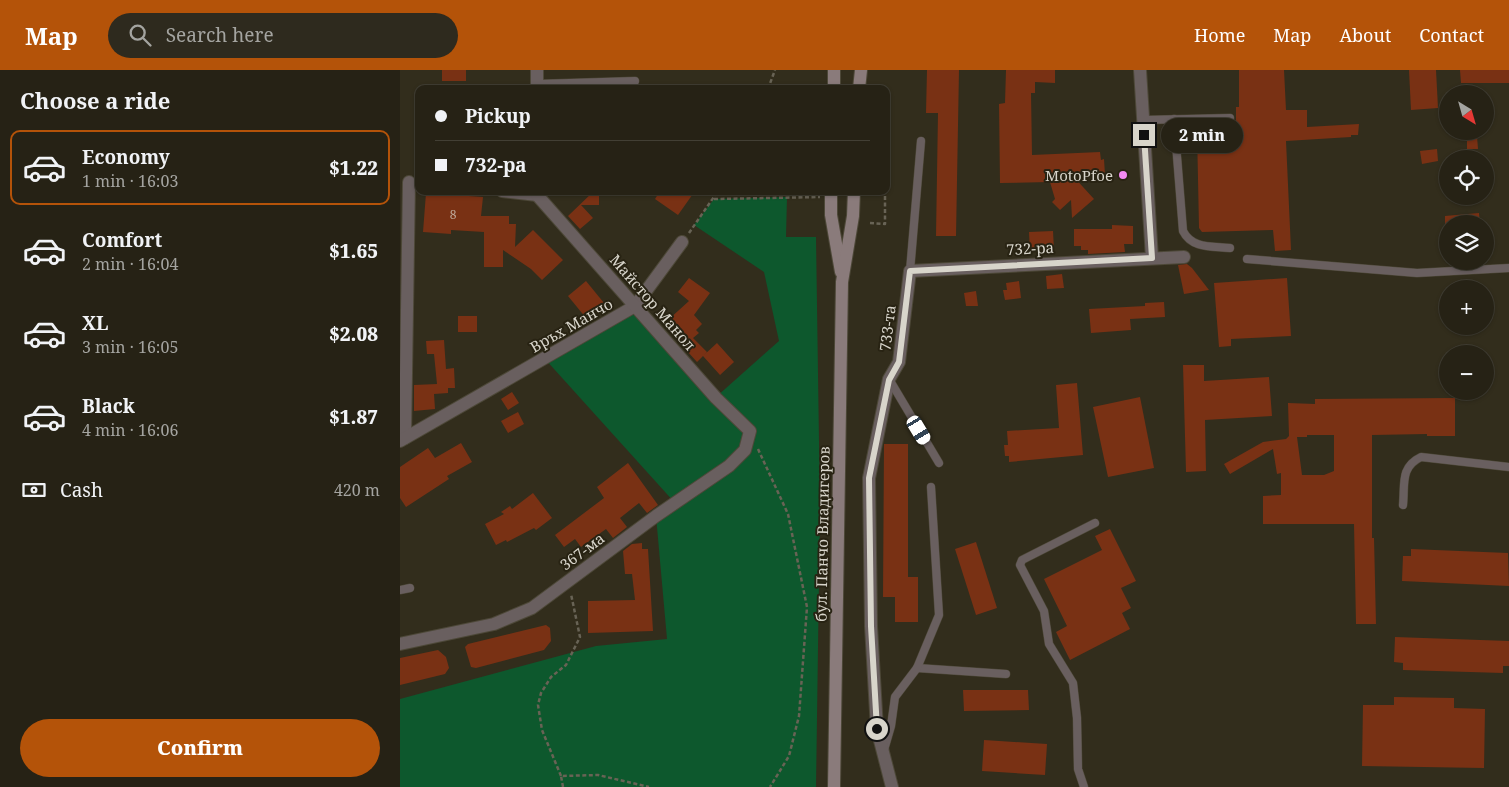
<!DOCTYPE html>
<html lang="en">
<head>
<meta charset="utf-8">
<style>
	body { margin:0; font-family:"Noto Serif",serif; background:#2e2a1e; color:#f1f3f6; height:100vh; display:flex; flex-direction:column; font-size:19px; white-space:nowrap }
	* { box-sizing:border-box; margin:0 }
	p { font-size:16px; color:#a4a4a0 }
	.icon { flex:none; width:28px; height:28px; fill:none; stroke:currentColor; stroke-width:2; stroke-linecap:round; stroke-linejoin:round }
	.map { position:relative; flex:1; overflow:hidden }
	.details { display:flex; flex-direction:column; background:#262215; width:400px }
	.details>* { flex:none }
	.hud { position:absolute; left:15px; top:15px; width:475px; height:110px; border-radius:10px; box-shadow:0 1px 4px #0004,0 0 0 1px #423f34; display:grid; align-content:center; height:110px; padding:0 20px; background:#262215 }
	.needle { width:32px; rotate:143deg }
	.controls { position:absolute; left:1039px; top:15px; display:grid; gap:10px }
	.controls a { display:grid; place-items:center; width:55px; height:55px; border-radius:50%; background:#262215; box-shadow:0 1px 4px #0004,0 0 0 1px #423f34; font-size:25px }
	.end { position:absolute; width:22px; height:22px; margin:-11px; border:6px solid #d8d5cb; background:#111; box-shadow:0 0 0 2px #111 }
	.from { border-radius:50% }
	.bubble { position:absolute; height:35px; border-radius:18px; background:#262215; box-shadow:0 1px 4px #0004,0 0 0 1px #423f34; font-size:16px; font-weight:800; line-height:35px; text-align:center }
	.car { position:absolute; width:15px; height:30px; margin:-15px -8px; border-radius:6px; box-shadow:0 0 4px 1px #0007; background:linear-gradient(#fff 24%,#345 0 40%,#fff 0 76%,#345 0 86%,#fff 0) }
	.hud b { display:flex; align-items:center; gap:18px; height:48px; font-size:19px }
	.hud b+b { border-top:1px solid #423f34 }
	.hud i { width:12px; height:12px; background:#f1f3f6 }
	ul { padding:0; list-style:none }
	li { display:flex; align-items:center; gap:15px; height:75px; margin:0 10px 8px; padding:0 10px; border:2px solid transparent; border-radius:10px }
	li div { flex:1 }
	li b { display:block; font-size:19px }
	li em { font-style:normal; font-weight:800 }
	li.selected { border-color:#b45309 }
	li>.icon { width:45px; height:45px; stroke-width:1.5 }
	h2 { padding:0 20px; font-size:22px; line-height:60px }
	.pay { display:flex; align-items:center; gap:12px; height:55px; padding:0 20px; font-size:19px }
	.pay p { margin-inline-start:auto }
	.cta { display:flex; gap:10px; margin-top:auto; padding:10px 20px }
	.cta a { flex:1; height:58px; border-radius:30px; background:#b45309; color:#fff; font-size:20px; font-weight:800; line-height:58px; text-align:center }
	header { display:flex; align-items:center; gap:30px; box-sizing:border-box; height:70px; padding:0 25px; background:#b45309; color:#fff }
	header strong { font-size:24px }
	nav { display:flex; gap:28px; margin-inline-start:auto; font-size:18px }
	.search { width:350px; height:45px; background:#2e2a1e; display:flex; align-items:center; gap:12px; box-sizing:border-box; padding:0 18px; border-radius:28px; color:#a4a4a0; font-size:19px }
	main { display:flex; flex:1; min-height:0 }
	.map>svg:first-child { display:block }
</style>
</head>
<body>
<header>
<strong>Map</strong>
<div class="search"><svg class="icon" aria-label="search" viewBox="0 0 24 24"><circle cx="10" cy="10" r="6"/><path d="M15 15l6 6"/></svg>Search here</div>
<nav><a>Home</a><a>Map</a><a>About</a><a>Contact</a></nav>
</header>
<main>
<section class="details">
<h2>Choose a ride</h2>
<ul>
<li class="selected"><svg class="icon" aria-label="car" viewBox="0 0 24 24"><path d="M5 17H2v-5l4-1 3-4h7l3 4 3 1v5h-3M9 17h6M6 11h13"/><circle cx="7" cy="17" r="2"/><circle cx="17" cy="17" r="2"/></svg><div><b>Economy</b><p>1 min · 16:03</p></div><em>$1.22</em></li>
<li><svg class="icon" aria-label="car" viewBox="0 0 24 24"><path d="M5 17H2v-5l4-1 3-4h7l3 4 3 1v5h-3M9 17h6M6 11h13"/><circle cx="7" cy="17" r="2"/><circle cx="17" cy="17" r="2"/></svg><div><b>Comfort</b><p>2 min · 16:04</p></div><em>$1.65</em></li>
<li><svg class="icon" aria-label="car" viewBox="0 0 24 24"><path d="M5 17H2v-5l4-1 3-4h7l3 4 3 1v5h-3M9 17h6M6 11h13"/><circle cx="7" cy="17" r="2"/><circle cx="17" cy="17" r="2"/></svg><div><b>XL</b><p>3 min · 16:05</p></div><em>$2.08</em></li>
<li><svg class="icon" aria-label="car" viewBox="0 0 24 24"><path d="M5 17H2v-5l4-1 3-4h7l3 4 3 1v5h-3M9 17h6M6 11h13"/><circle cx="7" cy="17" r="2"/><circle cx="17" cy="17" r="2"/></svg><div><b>Black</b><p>4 min · 16:06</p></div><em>$1.87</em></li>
</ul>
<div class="pay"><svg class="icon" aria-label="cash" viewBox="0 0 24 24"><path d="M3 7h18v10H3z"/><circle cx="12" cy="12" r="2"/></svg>Cash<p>420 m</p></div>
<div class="cta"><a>Confirm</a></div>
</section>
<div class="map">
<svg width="1109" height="717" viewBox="0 0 1109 717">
	<rect width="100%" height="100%" fill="#322d1c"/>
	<polygon fill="#0d582d" points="387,127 386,167 416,167 420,439 416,717 0,717 0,629 196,576 267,569 256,446 275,433 145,289 235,236 316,327 379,271 364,202 294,155 314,129"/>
	<g fill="#793114" fill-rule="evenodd">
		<rect x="42" y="0" width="24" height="11"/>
		<polygon points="527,0 559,0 556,166 536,166 538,43 526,43"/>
		<polygon points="606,0 655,0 655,13 635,12 635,23 631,23 632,85 700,82 701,90 704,89 705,105 673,106 694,129 672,148 671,130 660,140 652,132 655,129 650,112 600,113 599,34 605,33"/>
		<polygon points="839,0 884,0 886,40 907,40 907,57 959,54 958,65 951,65 951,67 886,71 891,180 875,181 873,160 802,162 799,158 797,60 836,59 836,37 839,37"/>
		<polygon points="1009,0 1036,0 1038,38 1011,40"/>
		<polygon points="1060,0 1109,0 1109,13 1061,13"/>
		<polygon points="1077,66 1078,79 1067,79 1067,67"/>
		<polygon points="1037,79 1038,91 1022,94 1020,81"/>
		<polygon points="194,121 199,121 199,135 181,135 193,148 180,159 168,146"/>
		<polygon points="260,121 295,121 278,145 255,129"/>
		<polygon points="26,123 83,127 81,146 109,146 109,154 116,154 115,177 133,160 163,190 142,210 131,199 103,180 103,197 84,197 84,162 51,160 51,164 23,162"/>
		<polygon points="1079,143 1080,154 1045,154 1045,146"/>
		<polygon points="712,155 733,156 733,174 724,174 725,182 688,184 688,180 681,180 681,176 674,176 674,159 712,159"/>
		<polygon points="653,161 654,180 630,182 629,162"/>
		<polygon points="787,194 792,198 809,220 784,224 778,195"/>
		<polygon points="662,204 664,218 647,219 646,206"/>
		<polygon points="289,208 310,223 294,245 302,254 296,260 299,263 293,268 307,282 304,285 317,273 334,292 320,305 303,286 297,292 278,271 282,268 268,250 289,231 278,222"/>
		<polygon points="887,208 891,266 831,269 831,276 819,277 814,213"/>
		<polygon points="186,211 204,233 186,248 168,226"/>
		<polygon points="619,211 621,228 605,230 603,220 607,220 606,213"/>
		<polygon points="576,221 578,236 566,236 564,223"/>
		<polygon points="764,232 765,247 730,249 731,260 691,263 689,239 745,236 745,233"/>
		<rect x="58" y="246" width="19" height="16"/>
		<polygon points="44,270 46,299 54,298 55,318 48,318 48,323 34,324 35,339 14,341 14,315 37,314 34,284 27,284 26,271"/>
		<polygon points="783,295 804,295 804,311 869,307 872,346 805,350 806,401 786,402"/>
		<polygon points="677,313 683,385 609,392 609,386 605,386 604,375 608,375 607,361 659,358 656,315"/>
		<polygon points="112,322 119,333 108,340 101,329"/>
		<polygon points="740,327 754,398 708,407 693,337"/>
		<path d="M1055,328V366H1027V364L972,365V468H974L976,554H956L954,454H863V426L881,425V403L877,404L873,379L830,404L824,394L863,372L886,369L889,366L888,333L915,334V329ZM907,365H934V401L924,405H902L897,367H907Z"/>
		<polygon points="118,342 124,354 108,363 101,351"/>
		<polygon points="61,373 72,392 47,406 49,409 6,437 0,428 0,397 28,378 35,388"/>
		<polygon points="484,374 508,374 508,507 518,507 518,552 495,552 495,527 483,527"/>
		<polygon points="228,393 258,435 247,443 239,433 220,448 227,457 213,468 206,459 181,477 175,469 164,477 155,465 204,428 197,417"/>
		<polygon points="133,423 152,448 136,460 134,458 107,472 106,470 96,475 85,454 104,444 101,442 110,436 112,439"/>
		<polygon points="710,459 736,511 721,518 731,538 722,543 730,559 670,590 656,562 667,556 644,509 702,480 695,466"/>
		<polygon points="576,472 597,538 576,545 555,479"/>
		<polygon points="242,473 242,479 248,479 253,561 188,563 188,531 235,530 232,504 225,504 223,481 232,474"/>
		<polygon points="1011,479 1108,483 1109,516 1002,511 1003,486 1011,486"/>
		<polygon points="146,555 150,558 151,571 144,580 76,598 71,597 65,577 68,574"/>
		<polygon points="995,567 1109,571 1109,596 1103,596 1103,603 1003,600 1003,593 994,592"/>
		<polygon points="38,580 46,587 49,598 45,604 0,615 0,588"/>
		<polygon points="563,620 628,620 629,640 564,641"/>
		<polygon points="994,627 1054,628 1054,638 1085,639 1084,698 962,696 963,635 994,635"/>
		<polygon points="584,670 647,674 645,705 582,701"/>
	</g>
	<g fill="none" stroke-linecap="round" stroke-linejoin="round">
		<defs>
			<g id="lane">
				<polyline points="137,14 235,11"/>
				<path d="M774,49L783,161C792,179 812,176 830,178"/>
				<polyline points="743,50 830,48"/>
				<polyline points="847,189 1017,203 1109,198"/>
				<polyline points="510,201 521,71"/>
				<polyline points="489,309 539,393"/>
				<path d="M1003,435C1005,414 1000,397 1021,387L1109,397"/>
				<polyline points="0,520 10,518"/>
				<polyline points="517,598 606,604"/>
				<polyline points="484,680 491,656 495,627 517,598 539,545 531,417"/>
				<polyline points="684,717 678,699 677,648 673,613 649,574 644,541 620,495 622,490 695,453"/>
			</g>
			<g id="street">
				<polyline points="740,0 752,188"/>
				<polyline points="137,19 137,0"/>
				<polyline points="102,121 137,125"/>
				<polyline points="5,368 9,112"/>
				<polyline points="0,371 235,236 282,172"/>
				<polyline points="0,574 94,554 132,538 256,446 329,396 345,380 350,361 316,328 137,125 137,121"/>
				<polyline points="492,717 477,659 471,556 469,408 489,309 499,292 510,201 784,187"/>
			</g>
			<g id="secondary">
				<polyline points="434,19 434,0"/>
				<polyline points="459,19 461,0"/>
				<polyline points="431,121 431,145 441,202"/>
				<polyline points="434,717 442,212 453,146 454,121"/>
			</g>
		</defs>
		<use href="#lane" stroke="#4d4838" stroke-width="9"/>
		<use href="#street" stroke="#4d4838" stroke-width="14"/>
		<use href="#secondary" stroke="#4d4838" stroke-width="14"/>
		<g stroke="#686355" stroke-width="2.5" stroke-dasharray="4 2.5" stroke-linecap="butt">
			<polyline points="368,19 375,0"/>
			<polyline points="400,127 400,121"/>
			<polyline points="314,129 420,127"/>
			<polyline points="470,153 485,154 485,121"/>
			<polyline points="289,163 318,121"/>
			<polyline points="358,379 388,444 407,537 399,646 389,686 370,717"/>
			<polyline points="161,706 142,660 138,635 141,623 151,607 166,595 180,567 171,524"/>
			<polyline points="163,717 161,706 198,705 249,717"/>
		</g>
		<use href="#lane" stroke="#695f5f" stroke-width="8"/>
		<use href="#street" stroke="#695f5f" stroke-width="12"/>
		<use href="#secondary" stroke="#8a7b7b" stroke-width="12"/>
	</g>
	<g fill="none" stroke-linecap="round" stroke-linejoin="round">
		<polyline stroke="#d8d5cb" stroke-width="6" points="477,659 471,556 469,408 489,310 499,292 510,201 752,188 744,65"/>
	</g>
	<circle fill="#f38af2" stroke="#282313" stroke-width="2" cx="723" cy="105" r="5"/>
	<g text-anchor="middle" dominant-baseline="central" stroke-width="4" stroke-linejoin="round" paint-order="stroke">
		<g font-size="12" fill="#c0ac9d">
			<text x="53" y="144">8</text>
		</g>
		<g font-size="15" fill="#d8d5cb" stroke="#282313" text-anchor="end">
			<text x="713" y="105">MotoPfoe</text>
		</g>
		<g font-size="15" fill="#d8d5cb" stroke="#282313">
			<text transform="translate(630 178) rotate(-3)">732-ра</text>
			<text transform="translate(253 232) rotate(49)">Майстор Манол</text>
			<text transform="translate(171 255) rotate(-30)">Връх Манчо</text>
			<text transform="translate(487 258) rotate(-83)">733-та</text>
			<text transform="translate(422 464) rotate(-89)">бул. Панчо Владигеров</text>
			<text transform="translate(182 481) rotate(-37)">367-ма</text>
		</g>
	</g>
</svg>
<div class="controls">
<a><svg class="needle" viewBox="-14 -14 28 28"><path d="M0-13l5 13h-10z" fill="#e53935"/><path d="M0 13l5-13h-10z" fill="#a4a4a0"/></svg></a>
<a><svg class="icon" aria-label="locate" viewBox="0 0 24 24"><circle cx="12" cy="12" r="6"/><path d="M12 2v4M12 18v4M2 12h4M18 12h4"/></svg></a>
<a><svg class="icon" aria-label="layers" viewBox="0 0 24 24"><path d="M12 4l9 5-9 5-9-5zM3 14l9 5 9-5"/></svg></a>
<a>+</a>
<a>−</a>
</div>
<i class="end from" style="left:477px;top:659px"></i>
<i class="end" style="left:744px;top:65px"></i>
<div class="bubble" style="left:761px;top:48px;width:82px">2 min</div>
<i class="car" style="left:519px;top:360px;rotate:149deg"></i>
<div class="hud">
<b><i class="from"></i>Pickup</b>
<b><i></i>732-ра</b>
</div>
</div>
</main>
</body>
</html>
